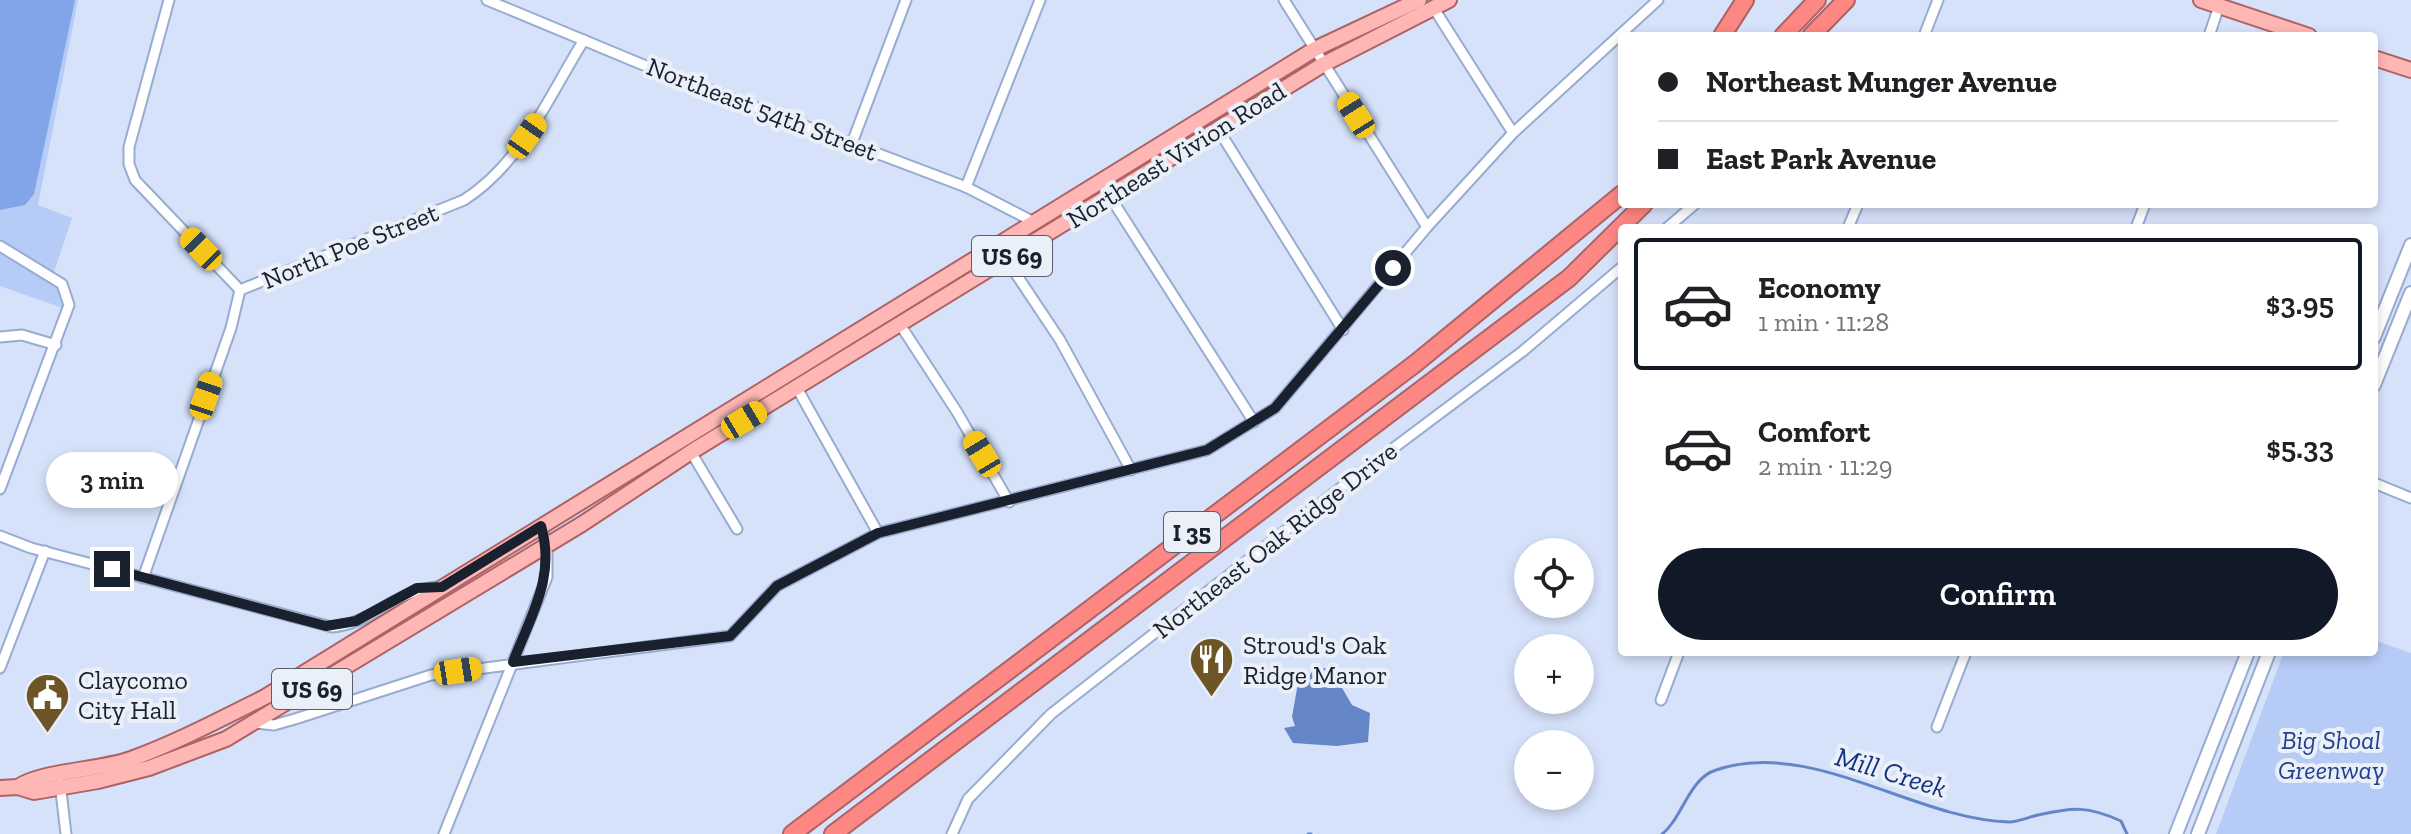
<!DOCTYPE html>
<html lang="en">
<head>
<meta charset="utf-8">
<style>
	body { margin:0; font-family:"Zilla Slab",serif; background:#f6f6f6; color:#202124; height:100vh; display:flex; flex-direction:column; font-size:30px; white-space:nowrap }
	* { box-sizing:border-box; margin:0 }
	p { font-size:26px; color:#757577 }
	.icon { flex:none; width:44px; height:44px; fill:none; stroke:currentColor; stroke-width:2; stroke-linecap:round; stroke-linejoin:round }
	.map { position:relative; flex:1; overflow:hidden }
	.panel { position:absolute; left:1618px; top:224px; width:760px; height:432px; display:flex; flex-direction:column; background:#fff; border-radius:8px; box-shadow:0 4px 12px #0003 }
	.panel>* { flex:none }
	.banner { position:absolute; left:1618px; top:32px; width:760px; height:176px; border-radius:8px; box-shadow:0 4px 12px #0003; display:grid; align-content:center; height:176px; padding:0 40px; background:#fff }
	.tools { position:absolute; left:1514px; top:538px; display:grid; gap:16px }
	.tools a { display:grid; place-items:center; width:80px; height:80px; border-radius:50%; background:#fff; box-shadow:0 4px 12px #0003; font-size:40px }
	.end { position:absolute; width:36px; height:36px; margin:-18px; border:10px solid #19202e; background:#fff; box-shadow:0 0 0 4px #fff }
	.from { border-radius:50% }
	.bubble { position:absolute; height:56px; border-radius:28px; background:#fff; box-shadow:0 4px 12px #0003; font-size:26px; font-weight:600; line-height:56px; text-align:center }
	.car { position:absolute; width:24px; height:48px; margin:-24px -12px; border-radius:10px; box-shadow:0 0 6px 2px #0007; background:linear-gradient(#f5c518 24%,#345 0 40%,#f5c518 0 76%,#345 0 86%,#f5c518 0) }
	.banner b { display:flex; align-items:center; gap:28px; height:76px; font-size:30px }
	.banner b+b { border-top:2px solid #e0e0e0 }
	.banner i { width:20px; height:20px; background:#202124 }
	ul { padding:14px 0 0; list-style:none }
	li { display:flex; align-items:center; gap:24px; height:132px; margin:0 16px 12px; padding:0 24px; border:4px solid transparent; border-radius:8px }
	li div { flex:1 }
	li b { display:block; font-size:30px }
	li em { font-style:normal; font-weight:600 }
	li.on { border-color:#111827 }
	li>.icon { width:72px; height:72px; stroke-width:1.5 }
	.action { display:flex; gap:16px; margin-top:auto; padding:16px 40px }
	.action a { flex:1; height:92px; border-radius:48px; background:#111827; color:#fff; font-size:32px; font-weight:600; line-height:92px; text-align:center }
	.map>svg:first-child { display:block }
</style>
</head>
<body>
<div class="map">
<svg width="2411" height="834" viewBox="0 0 2411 834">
	<rect width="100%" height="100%" fill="#d6e2fa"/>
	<g fill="#b6ccf7">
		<polygon points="0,0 78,0 38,205 72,218 52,278 62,284 68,310 0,286"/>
		<polygon points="2374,640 2411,653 2411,834 2216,834 2284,652 2374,652"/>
	</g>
	<polygon fill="#82a4e8" points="0,0 75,0 34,194 25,205 0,210"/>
	<polygon fill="#6485c6" points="1315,667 1331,669 1352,705 1370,713 1368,742 1337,746 1293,743 1284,728 1295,726 1292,717 1298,683 1310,675"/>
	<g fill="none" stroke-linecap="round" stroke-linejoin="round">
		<g stroke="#6485c6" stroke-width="3">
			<polyline points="1308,834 1311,834"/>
			<path d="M1662,834C1682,819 1689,778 1716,770C1812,738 1913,819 2009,822C2018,822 2029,817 2038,815C2074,807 2088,806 2121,821L2127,834"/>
		</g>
		<defs>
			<g id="street">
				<polyline points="169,0 129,147 129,164 135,180 240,290"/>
				<polyline points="487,0 641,64 966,187 1034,222"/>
				<polyline points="1284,0 1427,227"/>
				<polyline points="1433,7 1513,133"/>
				<polyline points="1924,36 1938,0"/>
				<polyline points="2209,36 2219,6"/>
				<polyline points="1218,129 1343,330"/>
				<polyline points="852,143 906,0"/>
				<polyline points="1100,181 1254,422"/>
				<polyline points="966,187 1040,0"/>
				<polyline points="1667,228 1695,204"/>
				<polyline points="1848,228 1858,204"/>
				<polyline points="2136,228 2145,204"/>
				<polyline points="0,246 62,284 69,305 0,489"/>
				<polyline points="1006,259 1060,340 1131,470"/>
				<path d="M240,290L464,200C523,162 548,97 584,40"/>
				<polyline points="901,326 957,412 1009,502"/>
				<polyline points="0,337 22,335 56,345"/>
				<polyline points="797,388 878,533"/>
				<polyline points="691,452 737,529"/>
				<polyline points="2374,483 2411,498"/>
				<path d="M0,536L31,548L332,627C372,624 398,588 439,587"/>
				<polyline points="143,578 231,328 240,290"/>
				<polyline points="0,668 45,551"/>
				<polyline points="1661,700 1679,652"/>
				<polyline points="255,723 274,725 295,719 431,675 730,636 777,586 878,533 1207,450 1275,408 1427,227 1513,133 1658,0"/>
				<polyline points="1937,727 1966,652"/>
				<polyline points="60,783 66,834"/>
				<polyline points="444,834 547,577 547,546 541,526"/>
				<polyline points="952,834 968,799 1051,714 1335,492 1523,351 1622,267"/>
			</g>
			<g id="secondary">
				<polyline points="2374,337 2411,245"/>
				<polyline points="2374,385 2411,293"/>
				<polyline points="2176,834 2248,652"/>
				<polyline points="2198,834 2269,652"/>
			</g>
			<g id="primary">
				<polyline points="2201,0 2309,36"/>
				<polyline points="2374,58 2411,70"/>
				<path d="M18,787C40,771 101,770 131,759C177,742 221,719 265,697L1315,49L1419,0"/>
				<polyline points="0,788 18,787 34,792 98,781 149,768 226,739 582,524 691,452 1324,64 1449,0"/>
			</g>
			<g id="highway">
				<polyline points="1722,36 1745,0"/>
				<polyline points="1783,36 1817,0"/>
				<polyline points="1811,36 1846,0"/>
				<polyline points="792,834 1416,363 1622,194"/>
				<polyline points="833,834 1569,278 1644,204"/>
			</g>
		</defs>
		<use href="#street" stroke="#98abd0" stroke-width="13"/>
		<use href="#secondary" stroke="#98abd0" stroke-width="16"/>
		<use href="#primary" stroke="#ad6365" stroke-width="18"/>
		<use href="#highway" stroke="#ad6365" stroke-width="20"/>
		<use href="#street" stroke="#fff" stroke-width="9"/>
		<use href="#secondary" stroke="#fff" stroke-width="12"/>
		<use href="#primary" stroke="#feb7b5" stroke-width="14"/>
		<use href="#highway" stroke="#fd8783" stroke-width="16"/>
	</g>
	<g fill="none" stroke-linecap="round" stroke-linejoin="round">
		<path stroke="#19202e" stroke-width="10" d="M112,569L326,626L356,621L417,588L442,587L541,526C556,577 531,615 513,662L730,636L777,586L878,533L1207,450L1275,408L1393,268"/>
	</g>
	<defs>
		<symbol id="restaurant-pin" viewBox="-11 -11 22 30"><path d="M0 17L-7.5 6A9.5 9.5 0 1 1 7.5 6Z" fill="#6d5525" stroke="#ebeff7"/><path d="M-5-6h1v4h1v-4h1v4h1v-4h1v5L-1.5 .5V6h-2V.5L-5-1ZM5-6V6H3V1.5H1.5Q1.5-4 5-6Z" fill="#fff"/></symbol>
		<symbol id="civic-pin" viewBox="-11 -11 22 30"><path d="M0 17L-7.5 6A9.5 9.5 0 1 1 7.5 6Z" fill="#6d5525" stroke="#ebeff7"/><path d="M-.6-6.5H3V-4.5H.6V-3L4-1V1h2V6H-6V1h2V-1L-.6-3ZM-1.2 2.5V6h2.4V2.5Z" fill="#fff"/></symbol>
	</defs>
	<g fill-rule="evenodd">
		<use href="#restaurant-pin" x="1186" y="634" width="51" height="69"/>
		<use href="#civic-pin" x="22" y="670" width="51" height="69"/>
	</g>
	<g text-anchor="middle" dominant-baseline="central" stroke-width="8" stroke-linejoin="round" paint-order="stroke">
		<g fill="#ebeff7" stroke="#585e6a" stroke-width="2">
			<rect x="972" y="236" width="80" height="40" rx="6"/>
			<rect x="1164" y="512" width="56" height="40" rx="6"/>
			<rect x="272" y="669" width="80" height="40" rx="6"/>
		</g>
		<g font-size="24" font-weight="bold" fill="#19202e">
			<text x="1012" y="256">US 69</text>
			<text x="1192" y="532">I 35</text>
			<text x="312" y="689">US 69</text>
		</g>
		<g font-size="26" fill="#19202e" stroke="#ebeff7">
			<text transform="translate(762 109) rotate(21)">Northeast 54th Street</text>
			<text transform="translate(1176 155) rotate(-32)">Northeast Vivion Road</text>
			<text transform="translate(350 246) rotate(-22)">North Poe Street</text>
			<text transform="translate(1275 540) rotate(-38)">Northeast Oak Ridge Drive</text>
		</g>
		<g font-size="26" fill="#19202e" stroke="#ebeff7" text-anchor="start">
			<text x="1243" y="645">Stroud's Oak<tspan x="1243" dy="30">Ridge Manor</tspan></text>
			<text x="78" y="680">Claycomo<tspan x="78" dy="30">City Hall</tspan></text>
		</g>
		<g font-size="26" font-style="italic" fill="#1e4290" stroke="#ebeff7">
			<text x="2331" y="740">Big Shoal<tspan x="2331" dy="30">Greenway</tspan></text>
		</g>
		<g font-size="28" font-style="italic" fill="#113380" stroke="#ebeff7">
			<text transform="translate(1891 772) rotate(17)">Mill Creek</text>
		</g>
	</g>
</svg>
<div class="tools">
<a><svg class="icon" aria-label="locate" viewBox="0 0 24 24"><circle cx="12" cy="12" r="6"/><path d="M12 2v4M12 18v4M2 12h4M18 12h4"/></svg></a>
<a>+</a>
<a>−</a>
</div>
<i class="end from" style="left:1393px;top:268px"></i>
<i class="end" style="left:112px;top:569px"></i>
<div class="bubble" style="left:46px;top:452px;width:132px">3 min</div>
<i class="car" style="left:1356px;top:115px;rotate:328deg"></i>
<i class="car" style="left:527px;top:136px;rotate:35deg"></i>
<i class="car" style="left:201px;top:249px;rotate:316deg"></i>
<i class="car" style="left:206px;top:396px;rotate:19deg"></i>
<i class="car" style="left:744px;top:420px;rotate:59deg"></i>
<i class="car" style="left:982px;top:454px;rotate:329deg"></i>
<i class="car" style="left:458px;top:671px;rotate:81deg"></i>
<div class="banner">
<b><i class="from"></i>Northeast Munger Avenue</b>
<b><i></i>East Park Avenue</b>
</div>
<section class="panel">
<ul>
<li class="on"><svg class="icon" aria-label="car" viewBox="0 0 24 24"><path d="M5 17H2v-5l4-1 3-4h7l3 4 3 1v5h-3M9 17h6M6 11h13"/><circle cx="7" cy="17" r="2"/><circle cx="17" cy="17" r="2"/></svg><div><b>Economy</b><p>1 min · 11:28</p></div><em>$3.95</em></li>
<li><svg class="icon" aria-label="car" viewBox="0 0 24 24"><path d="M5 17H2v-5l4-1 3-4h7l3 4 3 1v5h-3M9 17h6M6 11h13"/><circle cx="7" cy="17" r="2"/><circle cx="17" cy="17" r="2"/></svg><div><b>Comfort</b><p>2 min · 11:29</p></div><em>$5.33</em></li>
</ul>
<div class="action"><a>Confirm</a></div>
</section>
</div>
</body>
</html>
